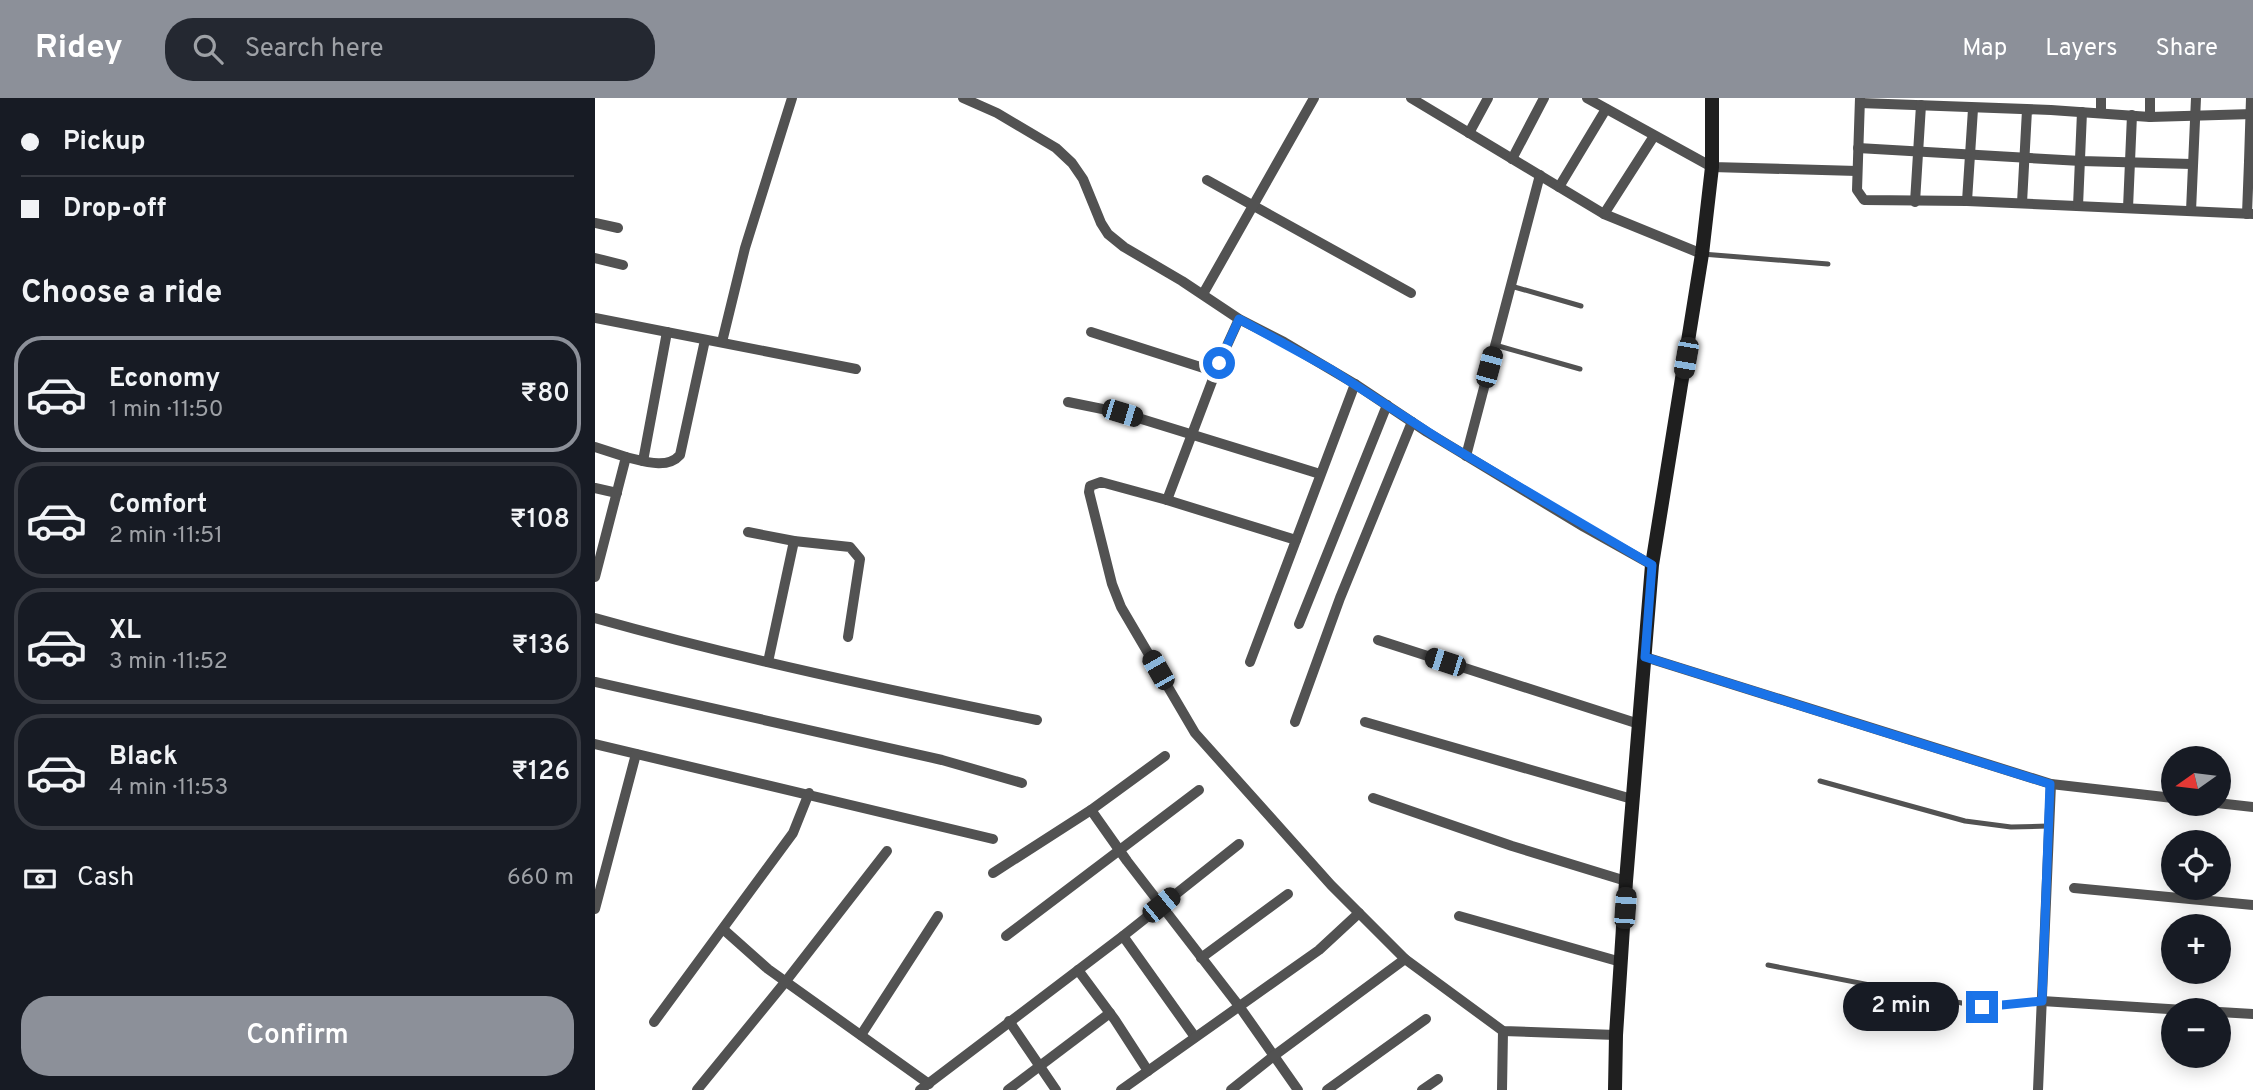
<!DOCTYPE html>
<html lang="en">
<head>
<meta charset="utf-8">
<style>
	body { margin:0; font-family:Overpass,sans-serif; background:#242831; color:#f1f3f6; height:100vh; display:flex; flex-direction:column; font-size:26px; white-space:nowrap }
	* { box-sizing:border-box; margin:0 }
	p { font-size:23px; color:#9ea1a6 }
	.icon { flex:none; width:38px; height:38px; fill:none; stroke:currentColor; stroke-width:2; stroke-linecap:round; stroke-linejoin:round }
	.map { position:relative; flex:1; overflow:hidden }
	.details { display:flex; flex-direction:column; background:#171b24; width:595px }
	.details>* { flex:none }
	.banner { display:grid; align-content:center; height:154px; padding:0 21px; background:#171b24 }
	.needle { width:46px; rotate:256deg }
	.tools { position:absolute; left:1566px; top:648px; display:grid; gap:14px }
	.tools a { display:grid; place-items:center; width:70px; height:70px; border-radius:50%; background:#171b24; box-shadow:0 4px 18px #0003; font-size:35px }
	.end { position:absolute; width:32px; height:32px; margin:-16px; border:9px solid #1a73e8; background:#fff; box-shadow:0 0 0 4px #fff }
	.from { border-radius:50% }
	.bubble { position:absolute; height:49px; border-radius:24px; background:#171b24; box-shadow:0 4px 18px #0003; font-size:23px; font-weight:600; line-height:49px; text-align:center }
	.car { position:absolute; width:21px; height:42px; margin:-21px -10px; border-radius:9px; box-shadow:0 0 5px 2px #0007; background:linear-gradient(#222 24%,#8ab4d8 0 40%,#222 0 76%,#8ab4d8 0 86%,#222 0) }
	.banner b { display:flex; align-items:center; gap:24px; height:66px; font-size:26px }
	.banner b+b { border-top:2px solid #363941 }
	.banner i { width:18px; height:18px; background:#f1f3f6 }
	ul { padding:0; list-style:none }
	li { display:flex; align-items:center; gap:21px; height:116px; margin:0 14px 10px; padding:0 7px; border:4px solid #363941; border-radius:28px }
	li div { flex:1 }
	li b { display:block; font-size:26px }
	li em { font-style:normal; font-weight:600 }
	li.on { border-color:#8c9099 }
	li>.icon { width:63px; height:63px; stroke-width:1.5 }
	h2 { padding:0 21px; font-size:32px; line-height:84px }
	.pay { display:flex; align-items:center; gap:18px; height:77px; padding:0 21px; font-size:26px }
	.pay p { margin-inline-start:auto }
	.primary-button { display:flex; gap:14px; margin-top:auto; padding:14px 21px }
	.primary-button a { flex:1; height:80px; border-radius:28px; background:#8c9099; color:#fff; font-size:28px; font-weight:600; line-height:80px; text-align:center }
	header { display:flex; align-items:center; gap:42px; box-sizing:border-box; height:98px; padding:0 35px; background:#8c9099; color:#fff }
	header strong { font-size:33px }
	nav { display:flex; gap:38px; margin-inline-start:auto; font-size:24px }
	.search { width:490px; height:63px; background:#242831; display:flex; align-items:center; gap:18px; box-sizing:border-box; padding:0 24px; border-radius:28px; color:#9ea1a6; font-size:26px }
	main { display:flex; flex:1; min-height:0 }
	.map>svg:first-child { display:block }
</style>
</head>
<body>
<header>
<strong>Ridey</strong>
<div class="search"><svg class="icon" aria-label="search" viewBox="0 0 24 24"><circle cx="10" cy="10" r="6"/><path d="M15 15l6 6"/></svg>Search here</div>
<nav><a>Map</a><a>Layers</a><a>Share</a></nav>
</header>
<main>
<section class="details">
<div class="banner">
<b><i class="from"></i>Pickup</b>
<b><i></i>Drop-off</b>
</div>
<h2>Choose a ride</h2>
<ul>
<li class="on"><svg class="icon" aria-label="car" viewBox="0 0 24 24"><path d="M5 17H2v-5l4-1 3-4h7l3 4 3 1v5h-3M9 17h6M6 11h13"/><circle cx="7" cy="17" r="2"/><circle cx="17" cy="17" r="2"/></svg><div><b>Economy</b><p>1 min · 11:50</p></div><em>₹80</em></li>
<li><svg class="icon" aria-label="car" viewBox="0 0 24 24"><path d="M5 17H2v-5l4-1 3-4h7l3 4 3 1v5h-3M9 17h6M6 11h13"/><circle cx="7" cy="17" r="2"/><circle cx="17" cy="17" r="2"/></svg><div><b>Comfort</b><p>2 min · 11:51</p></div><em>₹108</em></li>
<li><svg class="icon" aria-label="car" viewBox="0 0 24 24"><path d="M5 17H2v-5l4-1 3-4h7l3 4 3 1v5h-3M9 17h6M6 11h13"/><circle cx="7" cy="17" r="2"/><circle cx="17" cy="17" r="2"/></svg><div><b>XL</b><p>3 min · 11:52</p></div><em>₹136</em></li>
<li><svg class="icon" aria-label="car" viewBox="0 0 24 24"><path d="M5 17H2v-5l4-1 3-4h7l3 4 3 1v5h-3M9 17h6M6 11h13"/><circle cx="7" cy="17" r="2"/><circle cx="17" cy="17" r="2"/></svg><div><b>Black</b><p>4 min · 11:53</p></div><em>₹126</em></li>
</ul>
<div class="pay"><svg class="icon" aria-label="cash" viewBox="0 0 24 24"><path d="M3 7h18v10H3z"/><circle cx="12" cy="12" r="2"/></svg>Cash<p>660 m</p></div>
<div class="primary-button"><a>Confirm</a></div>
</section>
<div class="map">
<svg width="1658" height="992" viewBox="0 0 1658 992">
	<rect width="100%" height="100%" fill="#fff"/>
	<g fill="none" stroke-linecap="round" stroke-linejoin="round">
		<g stroke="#525252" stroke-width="5">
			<polyline points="1107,156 1233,166"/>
			<polyline points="916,188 986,208"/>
			<polyline points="900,247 985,271"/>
			<polyline points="1225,683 1370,723 1416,729 1453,728"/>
			<polyline points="1173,867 1387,909 1447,903"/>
		</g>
		<g stroke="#525252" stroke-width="10">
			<polyline points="368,0 402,15 461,50 477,65 488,81 506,125 513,136 529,149 587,183 644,221 689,244 760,286 832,334 989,429 1057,467"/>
			<polyline points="816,0 1009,116 1107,156"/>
			<polyline points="992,0 1117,69 1262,73"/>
			<polyline points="1265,0 1262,92 1269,102 1372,103 1658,116"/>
			<polyline points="1265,5 1456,12 1555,19 1658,16"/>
			<polyline points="1506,15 1506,0"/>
			<polyline points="1555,19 1555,0"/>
			<polyline points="874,35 893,0"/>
			<polyline points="1263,50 1486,63 1597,66"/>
			<polyline points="917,61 949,0"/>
			<polyline points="1654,64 1656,0"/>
			<polyline points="612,82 816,195"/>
			<polyline points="964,89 1011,11"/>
			<polyline points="1372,103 1378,11"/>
			<polyline points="1320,104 1326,7"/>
			<polyline points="1427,105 1432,12"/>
			<polyline points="1483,108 1487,14"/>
			<polyline points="1533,110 1537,17"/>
			<polyline points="1596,113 1601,0"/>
			<polyline points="1009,116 1059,38"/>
			<polyline points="1652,116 1654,64 1658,64"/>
			<polyline points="0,125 23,130"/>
			<polyline points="0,160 28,167"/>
			<polyline points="608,196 719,0"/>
			<polyline points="0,220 261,271"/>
			<polyline points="496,234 621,274"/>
			<polyline points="127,244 150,150 197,0"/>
			<polyline points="473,304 527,315 725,376"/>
			<polyline points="0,349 31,359 0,479"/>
			<polyline points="871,358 945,77"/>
			<path d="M31,359C48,363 72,372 85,357L110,242"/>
			<polyline points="48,363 72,234"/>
			<polyline points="0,390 22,395"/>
			<polyline points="572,402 624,265 644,221"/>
			<polyline points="153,434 199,443 255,449 265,461 253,539"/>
			<polyline points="701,442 572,402 506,384 495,388 494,394 517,486 526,509 600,635 736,787 810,861 908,933 1021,937"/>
			<path d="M0,520C146,561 294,592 442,622"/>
			<polyline points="704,526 792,307"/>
			<polyline points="783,542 1044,626"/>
			<polyline points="1050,559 1456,686 1578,700"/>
			<polyline points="173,564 199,443"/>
			<polyline points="655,564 760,286"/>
			<polyline points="0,584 347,662 427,685"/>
			<polyline points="700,624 745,500 817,324"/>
			<polyline points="770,624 1037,701"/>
			<polyline points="0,646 398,741"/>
			<polyline points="778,700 917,748 1031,783"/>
			<polyline points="1622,705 1658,709"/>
			<polyline points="496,712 532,763 644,908 703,992"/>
			<polyline points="398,775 496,712 570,658"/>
			<polyline points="1479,790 1658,807"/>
			<polyline points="0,811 41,656"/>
			<polyline points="864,818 1026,864"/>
			<polyline points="128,831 173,871 334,986"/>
			<polyline points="411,838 604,692"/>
			<polyline points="528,838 600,939"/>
			<polyline points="606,860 693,796"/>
			<polyline points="483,872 520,922 553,973"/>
			<polyline points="1447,903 1589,912"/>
			<polyline points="1624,914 1658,916"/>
			<polyline points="414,923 461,992"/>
			<polyline points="59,924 198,735 214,695"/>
			<polyline points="266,937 343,818"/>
			<polyline points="102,992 191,883 292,753"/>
			<polyline points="325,992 528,838 644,746"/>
			<polyline points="413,992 515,915"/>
			<polyline points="526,992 724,852 764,815"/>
			<polyline points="636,992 680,957 810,861"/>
			<polyline points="732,992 831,921"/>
			<polyline points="827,992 843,981"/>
			<polyline points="907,992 908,933"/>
			<polyline points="1443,992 1456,686"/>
		</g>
		<polyline stroke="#1f1f1f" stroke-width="14" points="1020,992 1021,937 1031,783 1057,467 1107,156 1117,69 1117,0"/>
	</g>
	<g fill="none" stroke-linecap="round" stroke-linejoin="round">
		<polyline stroke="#1a73e8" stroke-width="9" points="624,265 644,221 737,272 852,346 1057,467 1050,559 1455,686 1447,903 1387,909"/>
	</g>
</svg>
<div class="tools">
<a><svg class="needle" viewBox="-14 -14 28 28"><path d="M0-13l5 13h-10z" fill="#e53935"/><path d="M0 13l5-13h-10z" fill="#9ea1a6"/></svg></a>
<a><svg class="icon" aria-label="locate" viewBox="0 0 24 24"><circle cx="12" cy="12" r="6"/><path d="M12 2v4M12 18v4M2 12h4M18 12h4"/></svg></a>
<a>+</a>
<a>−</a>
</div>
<i class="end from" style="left:624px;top:265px"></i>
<i class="end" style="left:1387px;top:909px"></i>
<div class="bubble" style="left:1248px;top:884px;width:116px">2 min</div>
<i class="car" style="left:1091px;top:260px;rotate:190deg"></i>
<i class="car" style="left:894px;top:269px;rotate:15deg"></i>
<i class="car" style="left:527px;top:315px;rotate:107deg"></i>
<i class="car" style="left:850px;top:564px;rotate:288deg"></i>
<i class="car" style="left:563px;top:572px;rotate:330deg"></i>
<i class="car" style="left:566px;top:807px;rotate:51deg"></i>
<i class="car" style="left:1030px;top:810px;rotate:4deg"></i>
</div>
</main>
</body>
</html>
